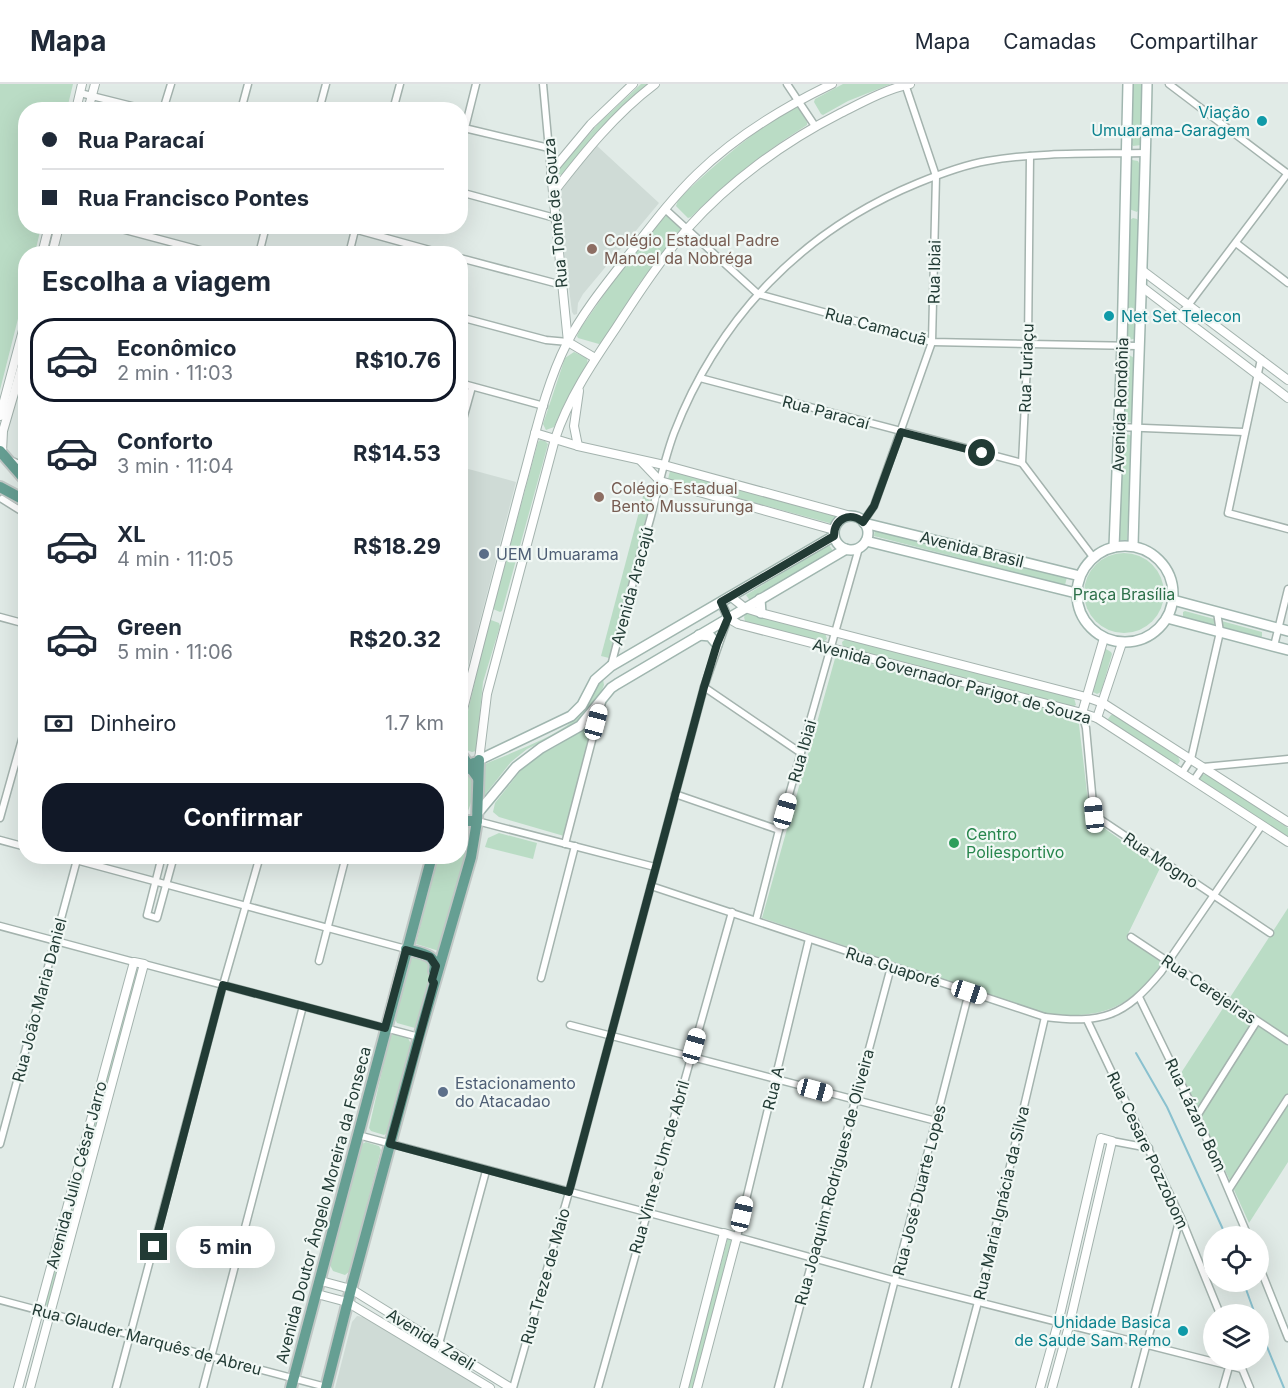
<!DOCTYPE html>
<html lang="pt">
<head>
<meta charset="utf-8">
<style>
	body { margin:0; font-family:Inter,sans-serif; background:#f6f6f7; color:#1f2937; height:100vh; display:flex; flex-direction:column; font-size:22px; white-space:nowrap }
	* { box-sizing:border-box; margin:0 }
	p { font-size:20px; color:#747a83 }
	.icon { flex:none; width:33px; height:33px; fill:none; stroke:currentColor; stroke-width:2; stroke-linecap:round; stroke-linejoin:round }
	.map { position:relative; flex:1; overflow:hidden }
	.details { position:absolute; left:18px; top:162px; width:450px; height:618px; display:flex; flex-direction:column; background:#fff; border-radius:24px; box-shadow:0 6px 24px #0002 }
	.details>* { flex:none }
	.banner { position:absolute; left:18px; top:18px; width:450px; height:132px; border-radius:24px; box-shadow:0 6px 24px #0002; display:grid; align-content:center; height:132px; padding:0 24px; background:#fff }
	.fabs { position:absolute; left:1203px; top:1142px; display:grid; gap:12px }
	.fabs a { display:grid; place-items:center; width:66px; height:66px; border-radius:50%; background:#fff; box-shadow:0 6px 24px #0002; font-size:30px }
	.end { position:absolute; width:27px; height:27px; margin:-14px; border:8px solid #223b35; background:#fff; box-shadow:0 0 0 3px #fff }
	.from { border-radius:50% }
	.bubble { position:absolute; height:42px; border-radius:21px; background:#fff; box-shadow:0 6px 24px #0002; font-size:20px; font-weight:700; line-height:42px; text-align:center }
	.car { position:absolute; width:18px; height:36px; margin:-18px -9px; border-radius:8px; box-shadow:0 0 4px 2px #0007; background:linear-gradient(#fff 24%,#345 0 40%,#fff 0 76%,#345 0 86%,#fff 0) }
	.banner b { display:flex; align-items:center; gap:21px; height:57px; font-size:22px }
	.banner b+b { border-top:2px solid #e0e1e3 }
	.banner i { width:15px; height:15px; background:#1f2937 }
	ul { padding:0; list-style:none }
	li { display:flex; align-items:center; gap:18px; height:84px; margin:0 12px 9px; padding:0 12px; border:3px solid transparent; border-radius:24px }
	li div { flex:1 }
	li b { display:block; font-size:22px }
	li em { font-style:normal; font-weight:700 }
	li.active { border-color:#111827 }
	li>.icon { width:54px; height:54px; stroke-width:1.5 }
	h2 { padding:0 24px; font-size:27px; line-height:72px }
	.pay { display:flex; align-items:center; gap:15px; height:66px; padding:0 24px; font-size:22px }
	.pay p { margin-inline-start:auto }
	.primary-button { display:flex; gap:12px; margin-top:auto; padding:12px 24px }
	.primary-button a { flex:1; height:69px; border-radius:24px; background:#111827; color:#fff; font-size:24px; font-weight:700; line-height:69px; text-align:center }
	header { display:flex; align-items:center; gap:36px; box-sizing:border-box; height:84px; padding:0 30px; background:#fff; border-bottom:2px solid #e0e1e3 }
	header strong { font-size:28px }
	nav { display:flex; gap:33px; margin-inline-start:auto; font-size:21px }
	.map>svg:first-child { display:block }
</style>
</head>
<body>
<header>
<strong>Mapa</strong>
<nav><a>Mapa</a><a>Camadas</a><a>Compartilhar</a></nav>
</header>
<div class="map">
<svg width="1288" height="1304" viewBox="0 0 1288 1304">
	<rect width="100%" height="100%" fill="#e1ebe7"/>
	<g fill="#cfdbd6">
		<polygon points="596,61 659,119 583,210 578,219 577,230 574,231 572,228 557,112"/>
		<polygon points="461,383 516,398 461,610 460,383"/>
		<polygon points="357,1232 364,1233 482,1304 335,1304 352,1238"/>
	</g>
	<g fill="#badcc5">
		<polygon points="0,0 73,0 67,25 26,26 26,142 41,143 35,169 26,170 25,207 0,306"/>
		<polygon points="641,0 649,0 603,43 562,91 558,90 557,87 599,39"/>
		<polygon points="843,0 891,0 848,17 823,31 821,30 814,18 815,15"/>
		<polygon points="1132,0 1142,0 1141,61 1133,62 1131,59"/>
		<path d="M795,22L798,23L807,38V41C764,68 727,97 691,133L688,134L676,122L678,116C714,80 752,49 795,22Z"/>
		<polygon points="1132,76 1138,77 1140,81 1140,124 1137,128 1129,125 1130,79"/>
		<polygon points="668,129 682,142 680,147 639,200 603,258 599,260 578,254 577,252 580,245 629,175"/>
		<polygon points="1133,134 1137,135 1140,139 1137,254 1129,256 1127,253 1130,136"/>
		<polygon points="574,268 587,274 588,282 565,319 554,343 546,346 543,340 565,274"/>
		<polygon points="1129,271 1136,275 1132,338 1123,337 1125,274"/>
		<polygon points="1124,349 1132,352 1127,456 1119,456 1122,351"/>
		<polygon points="540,356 545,357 548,360 502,527 500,528 493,525 538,358"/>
		<polygon points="670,387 838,433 833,440 668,395"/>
		<polygon points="645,405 653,407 609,574 601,572"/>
		<polygon points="875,444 1067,493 1065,501 874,452"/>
		<polygon points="829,461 835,470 751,518 746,511"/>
		<circle cx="1124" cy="509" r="40"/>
		<polygon points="1185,527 1262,548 1262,552 1261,554 1183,534 1183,528"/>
		<polygon points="751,529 825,549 827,555 823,558 749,539 745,537 744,533 746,530"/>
		<polygon points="491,536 499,539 500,542 483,598 476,667 472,668 461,664 461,657 489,537"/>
		<polygon points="847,554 1074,614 1076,621 1071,624 843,564 842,558"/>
		<polygon points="1106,565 1111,568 1112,570 1101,608 1097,610 1093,608 1093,604 1103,566"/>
		<path d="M836,571L1078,632L1090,734L1160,784L1126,854L1163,879C1129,924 1105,935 1048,930L762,834Z"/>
		<path d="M603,595L604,601L600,611L578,637L567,646L527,665L511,678L480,717L483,681C510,669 551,655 573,637C587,625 589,606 603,595Z"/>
		<polygon points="1111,631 1114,631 1178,673 1180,677 1178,680 1174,680 1109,638 1108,635"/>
		<polygon points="593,639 564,752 499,733 493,728 495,719 529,676 555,663"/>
		<path d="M470,687C475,700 473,717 467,729L461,732V696Z"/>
		<polygon points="1206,690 1288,744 1288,755 1199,696 1201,691"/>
		<polygon points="472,739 468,765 439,867 416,860 437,773 460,772 461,743"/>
		<polygon points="499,749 537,759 533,775 485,763 488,754"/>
		<polygon points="1288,824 1288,1078 1249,1139 1181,989"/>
		<polygon points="414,870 418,870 432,881 429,901 417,943 415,944 397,939 394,933 410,875"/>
		<polygon points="135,885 139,886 49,1222 45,1221"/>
		<polygon points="394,950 408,954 411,960 387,1049 384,1051 371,1047 369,1044 390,952"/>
		<polygon points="366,1058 379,1062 381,1066 350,1187 345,1191 333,1187 330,1181 362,1060"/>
		<polygon points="728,1153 732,1154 693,1304 688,1304"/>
	</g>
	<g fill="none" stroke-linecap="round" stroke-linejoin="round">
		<g stroke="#8ac1cf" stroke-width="2">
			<polyline points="1136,969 1167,1023 1226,1152"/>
			<polyline points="1243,1197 1255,1230"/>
			<polyline points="1258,1241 1284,1304"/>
		</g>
		<defs>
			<g id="minor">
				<polyline points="543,0 551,88"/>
				<polyline points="787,0 815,42"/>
				<polyline points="1169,0 1288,90"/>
				<polyline points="80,9 148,26"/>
				<polyline points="163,26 171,0"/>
				<polyline points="241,26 248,0"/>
				<polyline points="319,26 326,0"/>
				<polyline points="393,26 400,0"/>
				<polyline points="460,43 549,64"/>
				<polyline points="465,44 476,0"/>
				<polyline points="1030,72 1028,260 1022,379 1093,473"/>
				<polyline points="460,108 555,134"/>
				<polyline points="665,125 758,210 932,258 1138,262"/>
				<polyline points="110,142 215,170"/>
				<polyline points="343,142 444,170"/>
				<polyline points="1236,159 1288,199"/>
				<polyline points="259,170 266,142"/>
				<polyline points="349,170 355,146"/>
				<polyline points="460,174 562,201"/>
				<polyline points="1180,232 1288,89"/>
				<polyline points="460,233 546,256 568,258"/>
				<polyline points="1261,275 1228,429 1288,445"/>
				<polyline points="700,294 1022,379"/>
				<polyline points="460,299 544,322"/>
				<polyline points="1119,343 1244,348"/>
				<polyline points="460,346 472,303"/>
				<polyline points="10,376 26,383"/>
				<polyline points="2,415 26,430"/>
				<polyline points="863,438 874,422 932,258 936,92 905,0"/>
				<polyline points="0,533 26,540"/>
				<polyline points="1274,562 1288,505"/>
				<path d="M611,582C624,532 637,482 651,432C658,405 664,376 674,349C719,233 803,146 918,99C940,90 963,81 987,77C1038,68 1093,70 1146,69"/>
				<polyline points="704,603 801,669"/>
				<polyline points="1082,629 1086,644 1094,731 1270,849"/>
				<polyline points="1182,689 1191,675 1220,548 1217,528"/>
				<polyline points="1194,696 1203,683 1288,675"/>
				<polyline points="675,710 779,746"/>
				<polyline points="0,734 26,641"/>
				<polyline points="477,737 655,783"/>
				<polyline points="0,756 26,763"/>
				<polyline points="565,760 602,618"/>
				<polyline points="61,772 406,865"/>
				<polyline points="162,772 147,831 157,834 174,772"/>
				<path d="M651,802L1045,933C1102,940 1124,933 1161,888L1262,741"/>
				<polyline points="756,836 779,746 859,464"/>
				<polyline points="0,842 134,878"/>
				<polyline points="1131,853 1288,957"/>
				<polyline points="809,855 737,1153 896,1197 1242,1285"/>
				<polyline points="319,877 346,772"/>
				<polyline points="144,880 419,953"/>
				<polyline points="541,894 575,762"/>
				<polyline points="1139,913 1197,1032 1248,1152"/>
				<polyline points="1087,936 1181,1134 1220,1230"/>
				<polyline points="570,941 936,1037"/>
				<polyline points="1197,1032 1257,937"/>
				<polyline points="358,1051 724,1149"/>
				<polyline points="1112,1057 1149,1064"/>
				<polyline points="0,1060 78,772"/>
				<polyline points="1229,1105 1288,1014"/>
				<polyline points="1258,1179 1288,1254"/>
				<polyline points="0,1216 326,1303"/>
				<polyline points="434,1270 439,1260 486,1087"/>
				<polyline points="1238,1275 1250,1304"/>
				<polyline points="116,1304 223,901 260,772"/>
				<polyline points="203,1304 303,922"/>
				<polyline points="513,1304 569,1108 704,603 728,534"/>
				<polyline points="598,1304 732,828"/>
				<polyline points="778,1304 891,883"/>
				<polyline points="867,1304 969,908"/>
				<polyline points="955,1304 978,1218 1045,933"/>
				<polyline points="1135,1304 1180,1134"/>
				<polyline points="1223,1304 1229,1283"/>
			</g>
			<g id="tertiary">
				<polyline points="76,26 82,0"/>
				<polyline points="88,26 95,0"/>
				<path d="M553,109C584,69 615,30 655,0"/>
				<polyline points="42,170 49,142"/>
				<polyline points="52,170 59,142"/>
				<polyline points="1143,187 1288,296"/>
				<polyline points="1142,203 1288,314"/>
				<polyline points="568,258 551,88 591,40 633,0"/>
				<polyline points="568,258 595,274"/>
				<polyline points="0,332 26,235"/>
				<polyline points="535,349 578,362 664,381 851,432"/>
				<polyline points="578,362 574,342 579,307"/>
				<polyline points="2,368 3,347 26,268"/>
				<polyline points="641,377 660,397 834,446"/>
				<polyline points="730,512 745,524 761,529 1086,613 1103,619 1288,738"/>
				<polyline points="721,518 728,534 738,540 1082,629 1097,634 1288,758"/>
				<polyline points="1082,629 1104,554"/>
				<polyline points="1097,634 1122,559"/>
				<path d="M460,638C479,560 500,483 520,406C534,357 544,304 567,259C583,228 606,200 627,173C649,145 671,115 697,90C736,52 782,24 832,0"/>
				<path d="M479,676L487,610L555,355C568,315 593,278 616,244C638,210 661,175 688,144C729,98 784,58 839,30C861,19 886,5 910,0"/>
				<polyline points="321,1197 351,1205 511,1304"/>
				<polyline points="317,1210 347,1218 490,1304"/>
				<polyline points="18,1304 134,878 144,880 30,1304"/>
				<polyline points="684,1304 724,1149 737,1153 697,1304"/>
				<polyline points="1040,1304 1058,1239 1101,1054 1112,1057 1069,1242 1052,1304"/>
			</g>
			<g id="secondary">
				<circle cx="851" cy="449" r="17"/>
				<polyline points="864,439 1080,492"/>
				<polyline points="866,457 1076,509"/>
				<circle cx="1125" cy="510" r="48"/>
				<path d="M1133,462C1137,308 1144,154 1147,0"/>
				<polyline points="1114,463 1122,262 1128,0"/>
				<polyline points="760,515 761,529"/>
				<polyline points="1173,516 1288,547"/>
				<polyline points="1167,534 1288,566"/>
				<polyline points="699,551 710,552 717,560"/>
				<polyline points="479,676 571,632 582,621 595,596 611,582 834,452"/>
				<polyline points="477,730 516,683 541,664 580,642 611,604 617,600 846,465"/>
			</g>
			<g id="primary">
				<polyline points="0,367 26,397"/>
				<polyline points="0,403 26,417"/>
				<polyline points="460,669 478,694"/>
				<polyline points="460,690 474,679"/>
				<polyline points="460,737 477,737"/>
				<path d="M406,865C419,869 439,870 434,887"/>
				<polyline points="291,1304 432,772"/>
				<polyline points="326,1304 351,1205 419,953 471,773 477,737 479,676"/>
			</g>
		</defs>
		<use href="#minor" stroke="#a4b3ae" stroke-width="9"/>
		<use href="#tertiary" stroke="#a4b3ae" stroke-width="10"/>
		<use href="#secondary" stroke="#a0b6af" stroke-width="12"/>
		<use href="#primary" stroke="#c1c8c6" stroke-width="14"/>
		<use href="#minor" stroke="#fff" stroke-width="6"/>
		<use href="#tertiary" stroke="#fff" stroke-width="8"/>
		<use href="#secondary" stroke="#fff" stroke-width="9"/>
		<use href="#primary" stroke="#669f93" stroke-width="10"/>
	</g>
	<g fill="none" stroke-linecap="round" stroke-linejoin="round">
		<path stroke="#223b35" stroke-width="8" d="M154,1163L223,901L385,944L406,866L430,873L436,882L432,896L434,899L390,1060L569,1108L704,603L717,560L728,534L721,518L834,452C834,435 850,427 863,438L874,422L901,348L982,369"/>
	</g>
	<g fill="#0f9aa8" stroke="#f1f8f5" stroke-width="2">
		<circle cx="1262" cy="37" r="6"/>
		<circle cx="1109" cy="232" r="6"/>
		<circle cx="1183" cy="1247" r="6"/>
	</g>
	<g fill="#8d6e63" stroke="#f1f8f5" stroke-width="2">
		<circle cx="592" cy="165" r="6"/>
		<circle cx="599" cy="413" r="6"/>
	</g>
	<g fill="#5c6f8a" stroke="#f1f8f5" stroke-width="2">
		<circle cx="484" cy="470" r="6"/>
		<circle cx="443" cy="1008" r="6"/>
	</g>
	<circle fill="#2e9e5b" stroke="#f1f8f5" stroke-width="2" cx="954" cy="759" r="6"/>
	<g text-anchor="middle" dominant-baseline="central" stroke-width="4.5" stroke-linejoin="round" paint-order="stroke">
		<g font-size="16" fill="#0d838f" stroke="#f1f8f5" text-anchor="end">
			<text x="1250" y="28">Viação<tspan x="1250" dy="18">Umuarama-Garagem</tspan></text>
			<text x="1121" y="232" text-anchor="start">Net Set Telecon</text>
			<text x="1171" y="1238">Unidade Basica<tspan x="1171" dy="18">de Saude Sam Remo</tspan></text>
		</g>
		<g font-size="16" fill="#223b35" stroke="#f1f8f5">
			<text transform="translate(555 129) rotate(-95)">Rua Tomé de Souza</text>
			<text transform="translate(934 188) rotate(-89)">Rua Ibiai</text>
			<text transform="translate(876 242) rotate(15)">Rua Camacuã</text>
			<text transform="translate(1026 284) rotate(-88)">Rua Turiaçu</text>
			<text transform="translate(1120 321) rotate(-88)">Avenida Rondônia</text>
			<text transform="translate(826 328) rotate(15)">Rua Paracaí</text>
			<text transform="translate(972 465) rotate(14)">Avenida Brasil</text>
			<text transform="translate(632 502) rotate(-75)">Avenida Aracajú</text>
			<text transform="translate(952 597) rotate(15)">Avenida Governador Parigot de Souza</text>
			<text transform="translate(802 667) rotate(-74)">Rua Ibiai</text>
			<text transform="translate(1161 776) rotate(34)">Rua Mogno</text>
			<text transform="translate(893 883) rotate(18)">Rua Guaporé</text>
			<text transform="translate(1209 905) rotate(34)">Rua Cerejeiras</text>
			<text transform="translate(39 916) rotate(-75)">Rua João Maria Daniel</text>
			<text transform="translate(773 1004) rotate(-76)">Rua A</text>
			<text transform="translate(1196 1031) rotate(65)">Rua Lázaro Bom</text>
			<text transform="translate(1148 1066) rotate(65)">Rua Cesare Pozzobom</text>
			<text transform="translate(659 1083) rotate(-74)">Rua Vinte e Um de Abril</text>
			<text transform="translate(76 1091) rotate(-75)">Avenida Julio César Jarro</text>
			<text transform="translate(834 1093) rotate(-75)">Rua Joaquim Rodrigues de Oliveira</text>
			<text transform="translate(919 1106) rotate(-76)">Rua José Duarte Lopes</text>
			<text transform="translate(1001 1119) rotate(-77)">Rua Maria Ignácia da Silva</text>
			<text transform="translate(323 1121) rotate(-75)">Avenida Doutor Ângelo Moreira da Fonseca</text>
			<text transform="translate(545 1192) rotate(-74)">Rua Treze de Maio</text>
			<text transform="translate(147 1255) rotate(15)">Rua Glauder Marquês de Abreu</text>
			<text transform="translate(431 1255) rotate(32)">Avenida Zaeli</text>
		</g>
		<g font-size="16" fill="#785e54" stroke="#f1f8f5" text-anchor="start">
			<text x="604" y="156">Colégio Estadual Padre<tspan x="604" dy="18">Manoel da Nobréga</tspan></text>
			<text x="611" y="404">Colégio Estadual<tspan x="611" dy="18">Bento Mussurunga</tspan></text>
		</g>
		<g font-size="16" fill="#4e5e75" stroke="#f1f8f5" text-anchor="start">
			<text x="496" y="470">UEM Umuarama</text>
			<text x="455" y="999">Estacionamento<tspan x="455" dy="18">do Atacadao</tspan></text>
		</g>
		<g font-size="16" fill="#2d714a" stroke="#f1f8f5">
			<text x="1124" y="510">Praça Brasília</text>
		</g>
		<g font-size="16" fill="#27864d" stroke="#f1f8f5" text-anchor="start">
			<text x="966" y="750">Centro<tspan x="966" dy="18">Poliesportivo</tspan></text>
		</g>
	</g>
</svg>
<div class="fabs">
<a><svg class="icon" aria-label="locate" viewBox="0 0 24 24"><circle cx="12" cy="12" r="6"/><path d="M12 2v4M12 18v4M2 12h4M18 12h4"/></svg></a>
<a><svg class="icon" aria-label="layers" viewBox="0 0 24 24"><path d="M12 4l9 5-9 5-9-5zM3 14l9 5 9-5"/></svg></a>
</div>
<i class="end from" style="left:982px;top:369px"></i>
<i class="end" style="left:154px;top:1163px"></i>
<div class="bubble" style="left:176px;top:1142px;width:99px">5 min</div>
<i class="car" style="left:596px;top:638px;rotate:15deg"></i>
<i class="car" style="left:785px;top:727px;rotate:16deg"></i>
<i class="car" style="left:1094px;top:731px;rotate:354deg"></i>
<i class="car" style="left:969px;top:908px;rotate:108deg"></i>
<i class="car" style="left:694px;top:962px;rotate:16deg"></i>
<i class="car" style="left:815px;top:1006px;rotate:105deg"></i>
<i class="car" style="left:742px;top:1130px;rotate:13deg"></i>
<div class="banner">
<b><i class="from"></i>Rua Paracaí</b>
<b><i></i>Rua Francisco Pontes</b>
</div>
<section class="details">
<h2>Escolha a viagem</h2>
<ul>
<li class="active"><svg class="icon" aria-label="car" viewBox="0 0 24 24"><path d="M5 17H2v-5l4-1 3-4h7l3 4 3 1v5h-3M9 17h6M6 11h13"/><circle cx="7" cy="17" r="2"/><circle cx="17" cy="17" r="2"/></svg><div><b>Econômico</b><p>2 min · 11:03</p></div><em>R$10.76</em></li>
<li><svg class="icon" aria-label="car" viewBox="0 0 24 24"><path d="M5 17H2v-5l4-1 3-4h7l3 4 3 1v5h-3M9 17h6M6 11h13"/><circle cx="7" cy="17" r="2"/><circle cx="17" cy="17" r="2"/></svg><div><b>Conforto</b><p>3 min · 11:04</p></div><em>R$14.53</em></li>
<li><svg class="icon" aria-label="car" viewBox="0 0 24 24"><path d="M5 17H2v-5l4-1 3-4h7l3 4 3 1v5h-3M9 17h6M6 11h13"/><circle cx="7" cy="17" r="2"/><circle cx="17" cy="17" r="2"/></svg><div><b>XL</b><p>4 min · 11:05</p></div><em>R$18.29</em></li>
<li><svg class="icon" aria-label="car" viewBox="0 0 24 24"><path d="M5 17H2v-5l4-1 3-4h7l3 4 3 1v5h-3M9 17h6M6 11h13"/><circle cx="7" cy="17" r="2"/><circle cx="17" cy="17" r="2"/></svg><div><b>Green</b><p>5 min · 11:06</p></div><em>R$20.32</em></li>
</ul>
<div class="pay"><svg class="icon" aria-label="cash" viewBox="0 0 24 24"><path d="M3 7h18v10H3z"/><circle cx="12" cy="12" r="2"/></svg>Dinheiro<p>1.7 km</p></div>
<div class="primary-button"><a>Confirmar</a></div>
</section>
</div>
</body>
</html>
